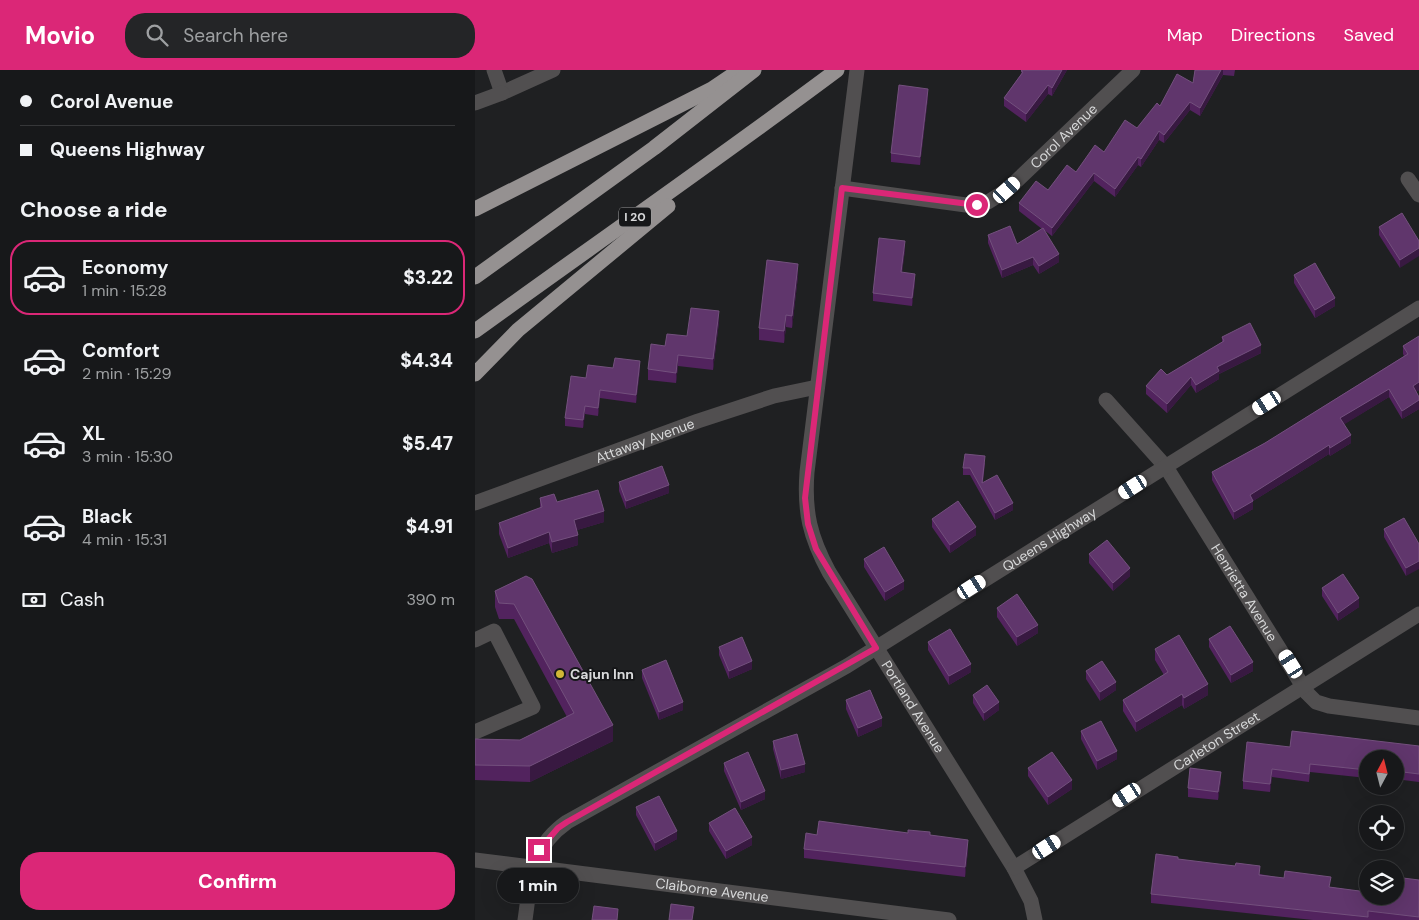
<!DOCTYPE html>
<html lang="en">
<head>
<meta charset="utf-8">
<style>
	body { margin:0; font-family:"DM Sans",sans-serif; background:#242527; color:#f1f3f6; height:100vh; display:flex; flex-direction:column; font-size:19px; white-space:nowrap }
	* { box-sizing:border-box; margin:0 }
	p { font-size:16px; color:#9ea0a2 }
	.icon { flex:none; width:28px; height:28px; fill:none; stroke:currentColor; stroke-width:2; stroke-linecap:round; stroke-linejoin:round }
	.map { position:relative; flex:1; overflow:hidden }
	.panel { display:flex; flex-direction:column; background:#17181a; width:475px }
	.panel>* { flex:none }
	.guide { display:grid; align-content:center; height:110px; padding:0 20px; background:#17181a }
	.needle { width:32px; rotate:7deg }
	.tools { position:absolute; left:884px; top:680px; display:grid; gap:10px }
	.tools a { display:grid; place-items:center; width:45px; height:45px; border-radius:50%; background:#17181a; box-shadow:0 5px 20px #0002,0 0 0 1px #363739; font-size:25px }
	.end { position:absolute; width:22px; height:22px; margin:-11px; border:6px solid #db2777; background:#fff; box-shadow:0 0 0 2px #fff }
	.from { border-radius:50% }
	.bubble { position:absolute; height:35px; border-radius:18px; background:#17181a; box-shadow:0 5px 20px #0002,0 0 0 1px #363739; font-size:16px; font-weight:800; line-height:35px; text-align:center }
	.car { position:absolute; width:15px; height:30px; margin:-15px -8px; border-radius:6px; box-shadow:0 0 4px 1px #0007; background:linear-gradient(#fff 24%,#345 0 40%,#fff 0 76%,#345 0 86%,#fff 0) }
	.guide b { display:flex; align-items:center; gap:18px; height:48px; font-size:19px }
	.guide b+b { border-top:1px solid #363739 }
	.guide i { width:12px; height:12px; background:#f1f3f6 }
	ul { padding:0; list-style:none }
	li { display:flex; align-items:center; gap:15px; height:75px; margin:0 10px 8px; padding:0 10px; border:2px solid transparent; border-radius:20px }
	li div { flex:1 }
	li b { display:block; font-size:19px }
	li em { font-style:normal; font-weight:800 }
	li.on { border-color:#db2777 }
	li>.icon { width:45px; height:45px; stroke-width:1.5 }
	h2 { padding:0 20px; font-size:22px; line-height:60px }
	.pay { display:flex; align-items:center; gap:12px; height:55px; padding:0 20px; font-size:19px }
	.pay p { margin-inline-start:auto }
	.primary-button { display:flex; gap:10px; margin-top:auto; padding:10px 20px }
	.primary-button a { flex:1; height:58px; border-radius:20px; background:#db2777; color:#fff; font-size:20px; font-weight:800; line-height:58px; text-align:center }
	header { display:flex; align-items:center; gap:30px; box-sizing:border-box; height:70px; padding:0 25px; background:#db2777; color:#fff }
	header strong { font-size:24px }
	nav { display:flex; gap:28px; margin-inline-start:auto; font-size:18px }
	.search { width:350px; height:45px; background:#242527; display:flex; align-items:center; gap:12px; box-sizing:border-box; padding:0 18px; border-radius:20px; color:#9ea0a2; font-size:19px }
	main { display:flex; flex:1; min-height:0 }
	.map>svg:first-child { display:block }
</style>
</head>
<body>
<header>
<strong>Movio</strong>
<div class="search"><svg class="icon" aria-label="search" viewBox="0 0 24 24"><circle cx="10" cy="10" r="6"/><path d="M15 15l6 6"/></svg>Search here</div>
<nav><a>Map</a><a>Directions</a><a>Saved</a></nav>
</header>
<main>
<section class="panel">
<div class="guide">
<b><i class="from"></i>Corol Avenue</b>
<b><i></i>Queens Highway</b>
</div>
<h2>Choose a ride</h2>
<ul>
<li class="on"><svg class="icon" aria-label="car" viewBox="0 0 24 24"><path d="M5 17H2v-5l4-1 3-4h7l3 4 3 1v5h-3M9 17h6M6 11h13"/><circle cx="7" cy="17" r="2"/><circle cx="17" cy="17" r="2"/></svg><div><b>Economy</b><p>1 min · 15:28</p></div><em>$3.22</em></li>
<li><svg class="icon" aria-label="car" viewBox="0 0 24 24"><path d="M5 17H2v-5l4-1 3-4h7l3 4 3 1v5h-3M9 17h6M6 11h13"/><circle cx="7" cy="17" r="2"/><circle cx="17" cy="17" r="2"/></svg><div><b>Comfort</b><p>2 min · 15:29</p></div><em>$4.34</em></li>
<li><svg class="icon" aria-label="car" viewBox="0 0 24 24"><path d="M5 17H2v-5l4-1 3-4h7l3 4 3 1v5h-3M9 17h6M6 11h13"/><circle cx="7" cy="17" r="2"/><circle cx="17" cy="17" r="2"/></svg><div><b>XL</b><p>3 min · 15:30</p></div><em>$5.47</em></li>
<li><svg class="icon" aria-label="car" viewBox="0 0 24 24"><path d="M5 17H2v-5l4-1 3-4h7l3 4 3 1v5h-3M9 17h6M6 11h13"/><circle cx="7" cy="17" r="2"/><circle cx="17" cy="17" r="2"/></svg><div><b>Black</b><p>4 min · 15:31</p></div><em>$4.91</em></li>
</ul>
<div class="pay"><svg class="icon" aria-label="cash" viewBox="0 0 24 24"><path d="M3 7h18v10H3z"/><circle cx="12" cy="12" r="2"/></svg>Cash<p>390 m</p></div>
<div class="primary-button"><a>Confirm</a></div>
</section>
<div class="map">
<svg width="944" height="850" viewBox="0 0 944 850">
	<rect width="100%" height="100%" fill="#1f2022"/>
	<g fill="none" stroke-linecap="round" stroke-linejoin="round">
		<g stroke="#514f50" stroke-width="15">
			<polyline points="19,0 27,23 78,0"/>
			<path id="s1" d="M382,0L332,402C329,442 335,467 354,502L539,798L556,831L560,850"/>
			<polyline points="0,33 27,23"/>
			<polyline points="933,109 944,125"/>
			<path id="s2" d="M367,118L491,135L513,132L532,120L658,0"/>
			<path id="s3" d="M631,330L691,397L832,623L841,632L854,636L944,648"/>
			<path id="s4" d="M0,433L223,351L299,326L342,317"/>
			<polyline points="0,570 19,561 58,637 0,662"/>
			<path id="s5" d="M0,790L474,850"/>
			<path id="s6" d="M539,798L944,544"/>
			<path id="s7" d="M50,850C56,809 55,778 92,752L372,596L944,238"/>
		</g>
		<g stroke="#959191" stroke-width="15">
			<polyline points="0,139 237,19 265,0"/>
			<polyline points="0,207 179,78 279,0"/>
			<path d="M0,261C120,174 243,89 362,0"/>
			<polyline points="0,304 43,260 193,136"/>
		</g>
	</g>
	<g fill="#52235e">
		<polygon points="547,0 592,0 577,26 573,24 551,52 529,36 529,28 546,4"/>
		<polygon points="720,0 760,0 759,6 748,5 725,46 715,40 689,73 684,70 666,97 663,95 640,127 619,111 577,166 569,160 584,192 564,204 558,195 527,208 513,173 513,165 542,174 567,159 544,141 544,133 573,120 601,102 662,58 685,36 718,13"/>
		<polygon points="453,27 445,95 416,92 416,83"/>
		<polygon points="927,143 925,198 904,165 904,157"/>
		<polygon points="430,179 427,203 440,212 437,236 398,231 398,223"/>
		<polygon points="819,205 860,236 840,248 819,213"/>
		<polygon points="323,206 317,258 311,257 309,273 284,270 284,258"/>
		<polygon points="244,252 238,300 203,296 201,313 173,310 173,299 190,276"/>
		<polygon points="944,266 944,320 941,322 944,327 944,339 927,349 914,327 869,354 876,373 855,386 854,384 778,431 778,439 759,450 737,410 737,402 790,373 929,286 928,284 928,276"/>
		<polygon points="747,267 786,283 744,304 744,309 721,323 716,315 692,343 671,324 671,316 692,305 747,272"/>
		<polygon points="138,298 165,299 161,333 125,328 123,346 110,344 108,358 90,356 90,348"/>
		<polygon points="510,393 508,412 538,440 520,450 495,405 488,405 488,398"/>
		<polygon points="144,412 194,423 151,439 144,421"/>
		<polygon points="65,428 82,432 129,452 102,460 103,475 77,483 74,473 33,488 24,464 24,453 65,438"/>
		<polygon points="457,449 501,465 475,483 457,457"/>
		<polygon points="909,459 944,474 931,506 909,467"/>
		<polygon points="614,484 655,506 638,521 614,493"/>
		<polygon points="389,489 429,519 410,531 389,497"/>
		<polygon points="51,506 138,671 55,712 0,710 0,669 45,670 92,647 39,549 24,549 20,537 20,521"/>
		<polygon points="847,518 884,537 863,551 847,526"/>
		<polygon points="522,538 563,563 542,576 522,547"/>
		<polygon points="734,569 778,601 756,613 734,577"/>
		<polygon points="453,572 496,602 474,615 453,580"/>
		<polygon points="244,577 277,599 254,609 244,585"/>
		<polygon points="680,579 733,625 709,639 707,635 661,662 648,641 648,630 689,605 680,590"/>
		<polygon points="167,600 208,640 184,650 167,608"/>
		<polygon points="611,601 641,620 625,631 611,609"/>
		<polygon points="498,625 524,640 509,651 498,633"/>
		<polygon points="371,630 407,656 383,667 371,639"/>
		<polygon points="606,661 642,689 622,700 606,669"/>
		<polygon points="298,671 330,702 306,709 298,679"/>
		<polygon points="944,676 944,712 920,709 920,689 892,689 892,708 835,702 834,712 797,707 795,722 768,719 768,711 815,677"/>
		<polygon points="249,693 290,729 266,740 249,701"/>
		<polygon points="553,698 597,719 573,735 553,706"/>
		<polygon points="746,710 743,730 713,727 713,718"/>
		<polygon points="161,737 202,769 180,781 161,745"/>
		<polygon points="234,753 277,775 251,789 234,761"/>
		<polygon points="433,763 455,765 493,780 490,807 329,788 329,779 342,765"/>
		<polygon points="703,789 855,817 920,826 944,810 944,850 838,850 676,833 676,824"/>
	</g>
	<g fill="#381941">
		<polygon points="587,0 592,0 577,26 577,18"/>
		<polygon points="746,0 748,0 748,5 725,46 725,38"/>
		<polygon points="573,15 573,24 551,52 551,44"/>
		<polygon points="453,19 453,27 445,95 445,87"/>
		<polygon points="715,32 715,40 689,73 689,65"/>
		<polygon points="684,61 684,70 666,97 666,89"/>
		<polygon points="663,87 663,95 640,127 640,119"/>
		<polygon points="619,103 619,111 577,166 577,158"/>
		<polygon points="430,171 430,179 426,211 426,202"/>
		<polygon points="944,178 944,186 925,198 925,190"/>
		<polygon points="584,184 584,192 564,204 564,196"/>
		<polygon points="558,187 558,195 527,208 527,200"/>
		<polygon points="323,194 323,206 317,258 317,246"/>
		<polygon points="440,204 440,212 437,236 437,228"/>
		<polygon points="860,228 860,236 840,248 840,240"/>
		<polygon points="244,241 244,252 238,300 238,289"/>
		<polygon points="311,245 311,257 309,273 309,261"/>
		<polygon points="786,275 786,283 744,304 744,309 721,323 721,315 742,297"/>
		<polygon points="203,285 203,296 201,313 201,303"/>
		<polygon points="165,291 165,299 161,333 161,325"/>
		<polygon points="716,307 716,315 692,343 692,334"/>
		<polygon points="944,312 944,320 938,324 938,316"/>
		<polygon points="914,319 914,327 865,357 865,348"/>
		<polygon points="125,320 125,328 123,346 123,338"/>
		<polygon points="944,330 944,339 927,349 927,341"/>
		<polygon points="110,336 110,344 108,358 108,350"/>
		<polygon points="876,365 876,373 855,386 855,378"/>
		<polygon points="854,375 854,384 775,433 775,425"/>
		<polygon points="194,415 194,423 151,439 151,431"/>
		<polygon points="778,431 778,439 759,450 759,442"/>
		<polygon points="538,433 538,440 520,450 520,443"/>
		<polygon points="129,441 129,452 99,461 99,450"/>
		<polygon points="501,457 501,465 475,483 475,475"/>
		<polygon points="74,462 74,473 33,488 33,478"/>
		<polygon points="103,465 103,475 77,483 77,472"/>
		<polygon points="944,491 944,499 931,506 931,498"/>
		<polygon points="655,498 655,506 638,521 638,513"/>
		<polygon points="429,511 429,519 410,531 410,522"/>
		<polygon points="884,528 884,537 863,551 863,543"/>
		<polygon points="563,555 563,563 542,576 542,567"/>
		<polygon points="277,591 277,599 254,609 254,601"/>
		<polygon points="778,592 778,601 756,613 756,605"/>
		<polygon points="496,594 496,602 474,615 474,606"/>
		<polygon points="641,612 641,620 625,631 625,622"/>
		<polygon points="733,614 733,625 709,639 709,628"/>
		<polygon points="707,624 707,635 661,662 661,652"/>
		<polygon points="208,632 208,640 184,650 184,642"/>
		<polygon points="524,632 524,640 509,651 509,643"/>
		<polygon points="407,648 407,656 383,667 383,658"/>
		<polygon points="138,655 138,671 55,712 55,696"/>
		<polygon points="642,681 642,689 622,700 622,691"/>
		<polygon points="330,694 330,702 306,709 306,700"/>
		<polygon points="797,699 797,707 795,722 795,714"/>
		<polygon points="746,702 746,710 743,730 743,722"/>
		<polygon points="597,710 597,719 573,735 573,727"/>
		<polygon points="290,721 290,729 266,740 266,732"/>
		<polygon points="202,761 202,769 180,781 180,773"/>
		<polygon points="277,767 277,775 251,789 251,781"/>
		<polygon points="493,770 493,780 490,807 490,797"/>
	</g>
	<g fill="#60366c" stroke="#73507d">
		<polygon points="547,0 587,0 577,18 573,15 551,44 529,28 548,2 546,1"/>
		<polygon points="720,0 746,0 725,38 715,32 689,65 684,61 666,89 663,87 640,119 619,103 577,158 544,133 561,111 573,120 592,95 601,102 620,75 629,82 650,50 662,58 682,33 685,36 702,4 718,13"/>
		<polygon points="424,15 453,19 445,87 416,83"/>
		<polygon points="927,143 944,171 944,178 925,190 904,157"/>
		<polygon points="535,156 542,174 568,158 584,184 564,196 558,187 527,200 513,165"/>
		<polygon points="404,168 430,171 426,202 440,204 437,228 398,223"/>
		<polygon points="292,190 323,194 317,246 311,245 309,261 284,258"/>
		<polygon points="840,193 860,228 840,240 819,205"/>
		<polygon points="216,238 244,241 238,289 203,285 201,303 173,299 176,274 190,276 192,264 212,266"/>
		<polygon points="775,253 786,275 742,297 744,301 721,315 716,307 692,334 671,316 686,299 692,305 749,271 747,267"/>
		<polygon points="944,266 944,312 938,316 944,327 944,330 927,341 914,319 865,348 876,365 855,378 854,375 775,425 778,431 759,442 737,402 790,373 933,284 928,276"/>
		<polygon points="140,288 165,291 161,325 125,320 123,338 110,336 108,350 90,348 96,306 111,308 113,295 138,298"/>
		<polygon points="490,384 510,386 507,413 522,405 538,433 520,443 495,398 488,398"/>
		<polygon points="187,396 194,415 151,431 144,412"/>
		<polygon points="123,420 129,441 99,450 103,465 77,472 74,462 33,478 24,453 67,437 65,428 79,424 82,432"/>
		<polygon points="483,431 501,457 475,475 457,449"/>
		<polygon points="929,448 944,474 944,491 931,498 909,459"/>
		<polygon points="632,470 655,498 638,513 614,484"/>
		<polygon points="409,477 429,511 410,522 389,489"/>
		<polygon points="868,504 884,528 863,543 847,518"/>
		<polygon points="51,506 57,509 138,655 55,696 0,695 0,669 45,670 99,643 39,534 24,533 20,521"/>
		<polygon points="542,524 563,555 542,567 522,538"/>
		<polygon points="755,556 778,592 756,605 734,569"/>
		<polygon points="475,559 496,594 474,606 453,572"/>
		<polygon points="704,565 733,614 709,628 707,624 661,652 648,630 693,602 680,579"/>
		<polygon points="267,567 277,591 254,601 244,577"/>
		<polygon points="191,590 208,632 184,642 167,600"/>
		<polygon points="627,591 641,612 625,622 611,601"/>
		<polygon points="512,615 524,632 509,643 498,625"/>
		<polygon points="395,620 407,648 383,658 371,630"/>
		<polygon points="626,651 642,681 622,691 606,661"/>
		<polygon points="817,661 944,676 944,704 920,701 920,689 892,689 892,700 835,694 834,704 797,699 795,714 768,711 772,672 815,677"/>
		<polygon points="322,664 330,694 306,700 298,671"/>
		<polygon points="273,682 290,721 266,732 249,693"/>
		<polygon points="577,682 597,710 573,727 553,698"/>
		<polygon points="715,698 746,702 743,722 713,718"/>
		<polygon points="184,726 202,761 180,773 161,737"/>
		<polygon points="260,738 277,767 251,781 234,753"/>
		<polygon points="344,751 433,763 433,760 455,762 455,765 493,770 490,797 329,779 331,763 342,765"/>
		<polygon points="681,784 703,787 703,789 760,796 761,793 785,796 784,805 809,808 810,801 856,807 854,817 892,822 892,826 920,826 920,807 944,810 944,847 893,841 893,847 676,824"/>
		<polygon points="196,834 219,837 217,850 194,850"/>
		<polygon points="119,836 143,839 142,850 117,850"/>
	</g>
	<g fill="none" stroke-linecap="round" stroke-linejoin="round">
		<polyline stroke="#db2777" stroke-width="6" points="64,780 83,758 92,752 401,578 341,479 333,454 330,428 367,118 502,135"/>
	</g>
	<circle fill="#d0b736" stroke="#161719" stroke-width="2" cx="85" cy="604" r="5"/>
	<g text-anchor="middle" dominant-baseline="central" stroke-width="4" stroke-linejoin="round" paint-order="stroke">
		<rect fill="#161719" stroke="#9e9fa0" stroke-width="1" x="144" y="137.5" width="32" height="19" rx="4"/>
		<g font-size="12" font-weight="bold" fill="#d8d9da">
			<text x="160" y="147">I 20</text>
		</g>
		<g font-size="14" fill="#d8d9da" stroke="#161719">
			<text stroke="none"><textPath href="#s2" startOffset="248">Corol Avenue</textPath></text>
			<text stroke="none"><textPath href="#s4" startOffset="181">Attaway Avenue</textPath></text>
			<text stroke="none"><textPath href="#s7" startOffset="670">Queens Highway</textPath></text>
			<text stroke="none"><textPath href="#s3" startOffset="238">Henrietta Avenue</textPath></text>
			<text stroke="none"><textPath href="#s1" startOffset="668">Portland Avenue</textPath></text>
			<text stroke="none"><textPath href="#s6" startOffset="239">Carleton Street</textPath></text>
			<text stroke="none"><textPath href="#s5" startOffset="239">Claiborne Avenue</textPath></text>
		</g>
		<g font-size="14" font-weight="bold" fill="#d8d9da" stroke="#161719" text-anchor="start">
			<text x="95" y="604">Cajun Inn</text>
		</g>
	</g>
</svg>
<div class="tools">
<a><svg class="needle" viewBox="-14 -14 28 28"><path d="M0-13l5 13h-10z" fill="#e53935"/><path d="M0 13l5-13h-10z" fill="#9ea0a2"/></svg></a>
<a><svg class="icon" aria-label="locate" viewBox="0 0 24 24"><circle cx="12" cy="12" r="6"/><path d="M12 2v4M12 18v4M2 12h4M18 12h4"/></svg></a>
<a><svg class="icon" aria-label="layers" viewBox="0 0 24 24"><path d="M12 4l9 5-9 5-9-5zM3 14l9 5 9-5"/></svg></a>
</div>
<i class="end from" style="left:502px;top:135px"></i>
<i class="end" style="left:64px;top:780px"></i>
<div class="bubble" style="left:22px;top:798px;width:82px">1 min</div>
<i class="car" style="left:532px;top:120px;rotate:48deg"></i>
<i class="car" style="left:792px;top:333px;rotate:238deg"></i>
<i class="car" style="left:658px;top:417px;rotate:238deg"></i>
<i class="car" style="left:497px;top:517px;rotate:58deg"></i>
<i class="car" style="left:816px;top:594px;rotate:328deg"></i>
<i class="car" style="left:652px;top:725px;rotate:237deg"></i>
<i class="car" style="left:572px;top:777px;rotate:57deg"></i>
</div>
</main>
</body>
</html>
